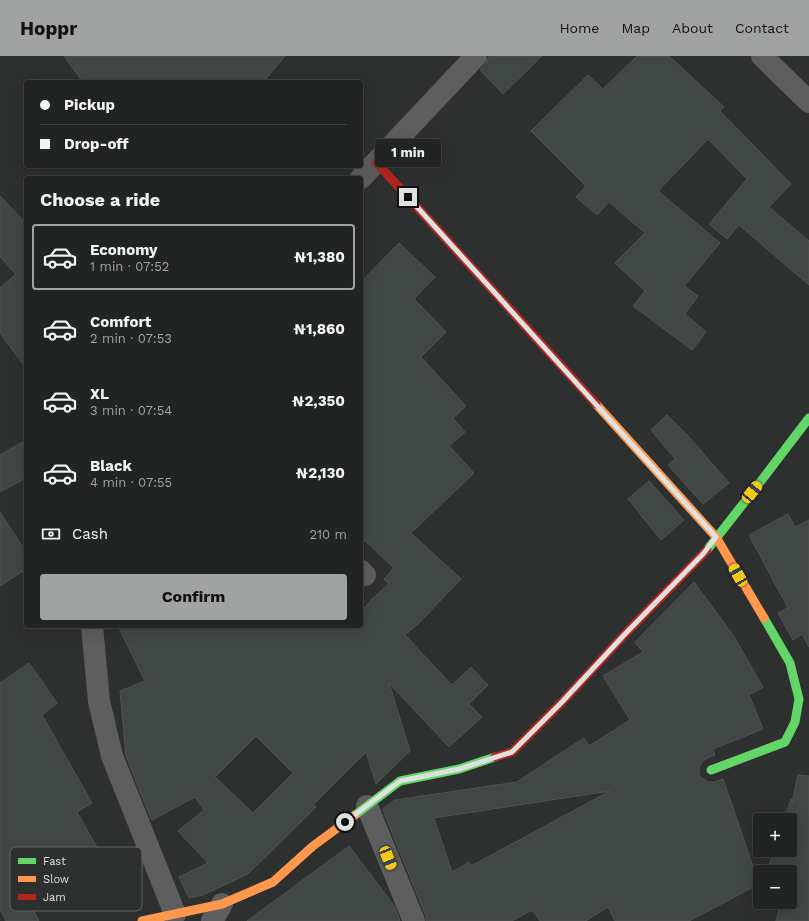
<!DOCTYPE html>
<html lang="en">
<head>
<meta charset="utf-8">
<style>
	body { margin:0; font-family:"Work Sans",sans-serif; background:#2e2f30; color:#f1f3f6; height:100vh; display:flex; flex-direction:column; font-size:15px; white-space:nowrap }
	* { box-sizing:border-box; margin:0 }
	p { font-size:13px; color:#a2a4a6 }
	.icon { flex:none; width:22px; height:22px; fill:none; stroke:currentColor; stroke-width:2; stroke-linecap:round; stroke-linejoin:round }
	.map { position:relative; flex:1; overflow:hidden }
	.side { position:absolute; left:24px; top:120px; width:339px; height:452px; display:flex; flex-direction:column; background:#222323; border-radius:4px; box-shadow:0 4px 16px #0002,0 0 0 1px #3f4041 }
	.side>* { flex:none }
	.top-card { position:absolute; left:24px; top:24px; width:339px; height:88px; border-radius:4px; box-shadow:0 4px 16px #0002,0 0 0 1px #3f4041; display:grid; align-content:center; height:88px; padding:0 16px; background:#222323 }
	.tools { position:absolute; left:753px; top:757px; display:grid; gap:8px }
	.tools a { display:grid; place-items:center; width:44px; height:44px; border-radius:4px; background:#222323; box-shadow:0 4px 16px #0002,0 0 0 1px #3f4041; font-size:20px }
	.end { position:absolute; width:18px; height:18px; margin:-9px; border:5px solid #dfe1e0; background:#111; box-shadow:0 0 0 2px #111 }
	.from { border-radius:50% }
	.bubble { position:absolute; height:28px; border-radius:4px; background:#222323; box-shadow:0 4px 16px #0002,0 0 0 1px #3f4041; font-size:13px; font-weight:700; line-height:28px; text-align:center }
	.car { position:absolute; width:12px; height:24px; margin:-12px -6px; border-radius:5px; box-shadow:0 0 3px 1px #0007; background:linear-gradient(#f5c518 24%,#345 0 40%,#f5c518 0 76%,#345 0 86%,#f5c518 0) }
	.top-card b { display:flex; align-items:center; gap:14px; height:38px; font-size:15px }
	.top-card b+b { border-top:1px solid #3f4041 }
	.top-card i { width:10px; height:10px; background:#f1f3f6 }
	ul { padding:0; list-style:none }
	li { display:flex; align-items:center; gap:12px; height:66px; margin:0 8px 6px; padding:0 8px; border:2px solid transparent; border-radius:4px }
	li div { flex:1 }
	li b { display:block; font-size:15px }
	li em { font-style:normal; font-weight:700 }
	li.selected { border-color:#a1a3a2 }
	li>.icon { width:36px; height:36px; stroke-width:1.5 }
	h2 { padding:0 16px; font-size:18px; line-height:48px }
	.pay { display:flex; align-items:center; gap:10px; height:44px; padding:0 16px; font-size:15px }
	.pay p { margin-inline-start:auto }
	.button { display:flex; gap:8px; margin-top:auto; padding:8px 16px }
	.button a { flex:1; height:46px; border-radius:4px; background:#a1a3a2; color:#111; font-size:16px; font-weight:700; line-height:46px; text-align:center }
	header { display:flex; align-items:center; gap:24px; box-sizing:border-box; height:56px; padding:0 20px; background:#a1a3a2; color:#111 }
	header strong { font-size:19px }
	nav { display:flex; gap:22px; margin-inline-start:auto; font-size:14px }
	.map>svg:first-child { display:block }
</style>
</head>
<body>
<header>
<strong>Hoppr</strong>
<nav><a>Home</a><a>Map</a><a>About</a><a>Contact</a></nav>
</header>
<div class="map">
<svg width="809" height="865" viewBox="0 0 809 865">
	<rect width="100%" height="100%" fill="#2e2f2f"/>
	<g fill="#404744" stroke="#525353" fill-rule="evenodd">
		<polygon points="64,0 285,0 263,26 83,26"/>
		<polygon points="490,0 542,0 503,38 480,14 485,8 488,2"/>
		<polygon points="637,0 669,0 724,51 720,55 791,128 769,151 809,185 809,229 739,169 727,183 709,168 747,123 708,83 658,135 720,187 684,230 698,240 685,258 706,276 692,294 633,250 645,235 615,207 645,177 609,146 597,159 576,141 586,130 531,75 588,19 603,33"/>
		<polygon points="0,140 26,167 26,312 0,277 0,232 16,218 0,201"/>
		<path d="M399,187L435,221L414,243L446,276L421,301L466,350L453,362L465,376L449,390L474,417L411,477L461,523L419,567L405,579L452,629L471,611L488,629L469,648L482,661L449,691L389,627L410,695L381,723L376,728L366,696L313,749L316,751L248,818L203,839L189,842L179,821L208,807L178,775L204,754L195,741L152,764L151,763L126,700L120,635L145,625L118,570H361V556L372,543L389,528L384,523L394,512L361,481V226ZM256,680L293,717L253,757L215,721Z"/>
		<polygon points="667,359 689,381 729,427 703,448 668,409 675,403 651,374"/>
		<polygon points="26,384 26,422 0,436 0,399"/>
		<polygon points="649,425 684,464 661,484 628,443"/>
		<polygon points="0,456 26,496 26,513 0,530"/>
		<polygon points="788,458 795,471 809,464 809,591 802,578 793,584 778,557 788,552 749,479"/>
		<path d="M694,526L733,579L763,631L749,639L763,673L713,693L715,699L707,702L702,706L699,712V719L703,723L709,726H715L723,723L759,828L689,865H615L608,851L586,865H540L532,854L512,865H426V860L388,767L383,753L395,744L517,726L584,682L589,690L630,664L603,620L643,596L635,586ZM610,735L471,810L469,806L452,816L434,762Z"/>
		<polygon points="29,607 57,647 42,659 92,747 77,756 98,793 22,833 39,865 6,865 0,854 0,627"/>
		<polygon points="798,719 809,720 809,865 776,865 781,846 790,846 790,816 789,816 790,812 783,816 767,816 774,794 790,794 790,764 784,764 791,743 792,747"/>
		<polygon points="349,790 395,851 400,865 247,865"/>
	</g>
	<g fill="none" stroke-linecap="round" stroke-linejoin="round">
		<g stroke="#5d5e5d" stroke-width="22">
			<polyline points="762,0 809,46"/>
			<polyline points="361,122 476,0"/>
			<polyline points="361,515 365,519"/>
			<polyline points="92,570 99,645 112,700 175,858"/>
			<polyline points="367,750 414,865"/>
			<polyline points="212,865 222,848"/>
		</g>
		<g stroke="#63d668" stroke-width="9">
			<polyline points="707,494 761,425 809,362"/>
			<polyline points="711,714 785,686 795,666 799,643 790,607 764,562"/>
			<polyline points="355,759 400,725 459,713 495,701"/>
		</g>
		<g stroke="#ff974d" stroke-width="9">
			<polyline points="596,348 716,481 764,562"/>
			<polyline points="142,865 222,848 273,826 313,790 355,759"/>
		</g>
		<g stroke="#b3261e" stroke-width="9">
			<polyline points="376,106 596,348"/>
			<polyline points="495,701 512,696 561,647 625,578 707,494"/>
		</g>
	</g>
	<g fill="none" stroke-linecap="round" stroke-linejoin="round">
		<polyline stroke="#dfe1e0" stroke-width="5" points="345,766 400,725 459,713 512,696 561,647 625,578 703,498 716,481 408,141"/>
	</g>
	<rect x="10" y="791" width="132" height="64" rx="6" fill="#2d302f" stroke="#626564" stroke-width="1"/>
	<rect x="18" y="802" width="18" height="6" fill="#63d668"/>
	<rect x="18" y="820" width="18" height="6" fill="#ff974d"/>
	<rect x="18" y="838" width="18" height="6" fill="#b3261e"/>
	<g font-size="11" fill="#dfe1e0">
		<text x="43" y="809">Fast</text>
		<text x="43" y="827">Slow</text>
		<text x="43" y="845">Jam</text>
	</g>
</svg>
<div class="tools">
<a>+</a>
<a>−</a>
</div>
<i class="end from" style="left:345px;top:766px"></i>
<i class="end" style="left:408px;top:141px"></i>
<div class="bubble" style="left:375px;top:83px;width:66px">1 min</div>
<i class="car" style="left:752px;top:436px;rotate:39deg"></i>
<i class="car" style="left:738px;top:519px;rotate:330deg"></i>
<i class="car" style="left:388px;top:802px;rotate:158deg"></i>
<div class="top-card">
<b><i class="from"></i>Pickup</b>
<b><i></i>Drop-off</b>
</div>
<section class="side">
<h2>Choose a ride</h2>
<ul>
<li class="selected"><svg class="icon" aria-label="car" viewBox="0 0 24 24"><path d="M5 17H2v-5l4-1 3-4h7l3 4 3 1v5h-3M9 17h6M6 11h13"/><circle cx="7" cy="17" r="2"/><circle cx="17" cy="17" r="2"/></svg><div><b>Economy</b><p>1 min · 07:52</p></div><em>₦1,380</em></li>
<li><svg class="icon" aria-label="car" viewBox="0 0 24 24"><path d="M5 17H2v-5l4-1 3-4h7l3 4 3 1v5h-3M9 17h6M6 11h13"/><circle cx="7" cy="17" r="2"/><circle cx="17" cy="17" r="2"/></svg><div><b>Comfort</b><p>2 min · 07:53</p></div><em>₦1,860</em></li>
<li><svg class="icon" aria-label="car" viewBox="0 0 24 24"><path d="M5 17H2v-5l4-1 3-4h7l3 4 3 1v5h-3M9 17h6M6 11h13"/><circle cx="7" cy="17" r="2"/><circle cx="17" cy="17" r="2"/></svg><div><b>XL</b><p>3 min · 07:54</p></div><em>₦2,350</em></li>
<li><svg class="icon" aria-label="car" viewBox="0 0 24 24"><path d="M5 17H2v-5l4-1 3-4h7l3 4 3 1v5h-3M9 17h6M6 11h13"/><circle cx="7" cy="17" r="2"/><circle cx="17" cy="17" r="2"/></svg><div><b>Black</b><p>4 min · 07:55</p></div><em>₦2,130</em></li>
</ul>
<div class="pay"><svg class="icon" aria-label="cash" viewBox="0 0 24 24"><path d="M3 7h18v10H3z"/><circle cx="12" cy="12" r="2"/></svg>Cash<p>210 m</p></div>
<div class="button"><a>Confirm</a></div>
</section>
</div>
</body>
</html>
